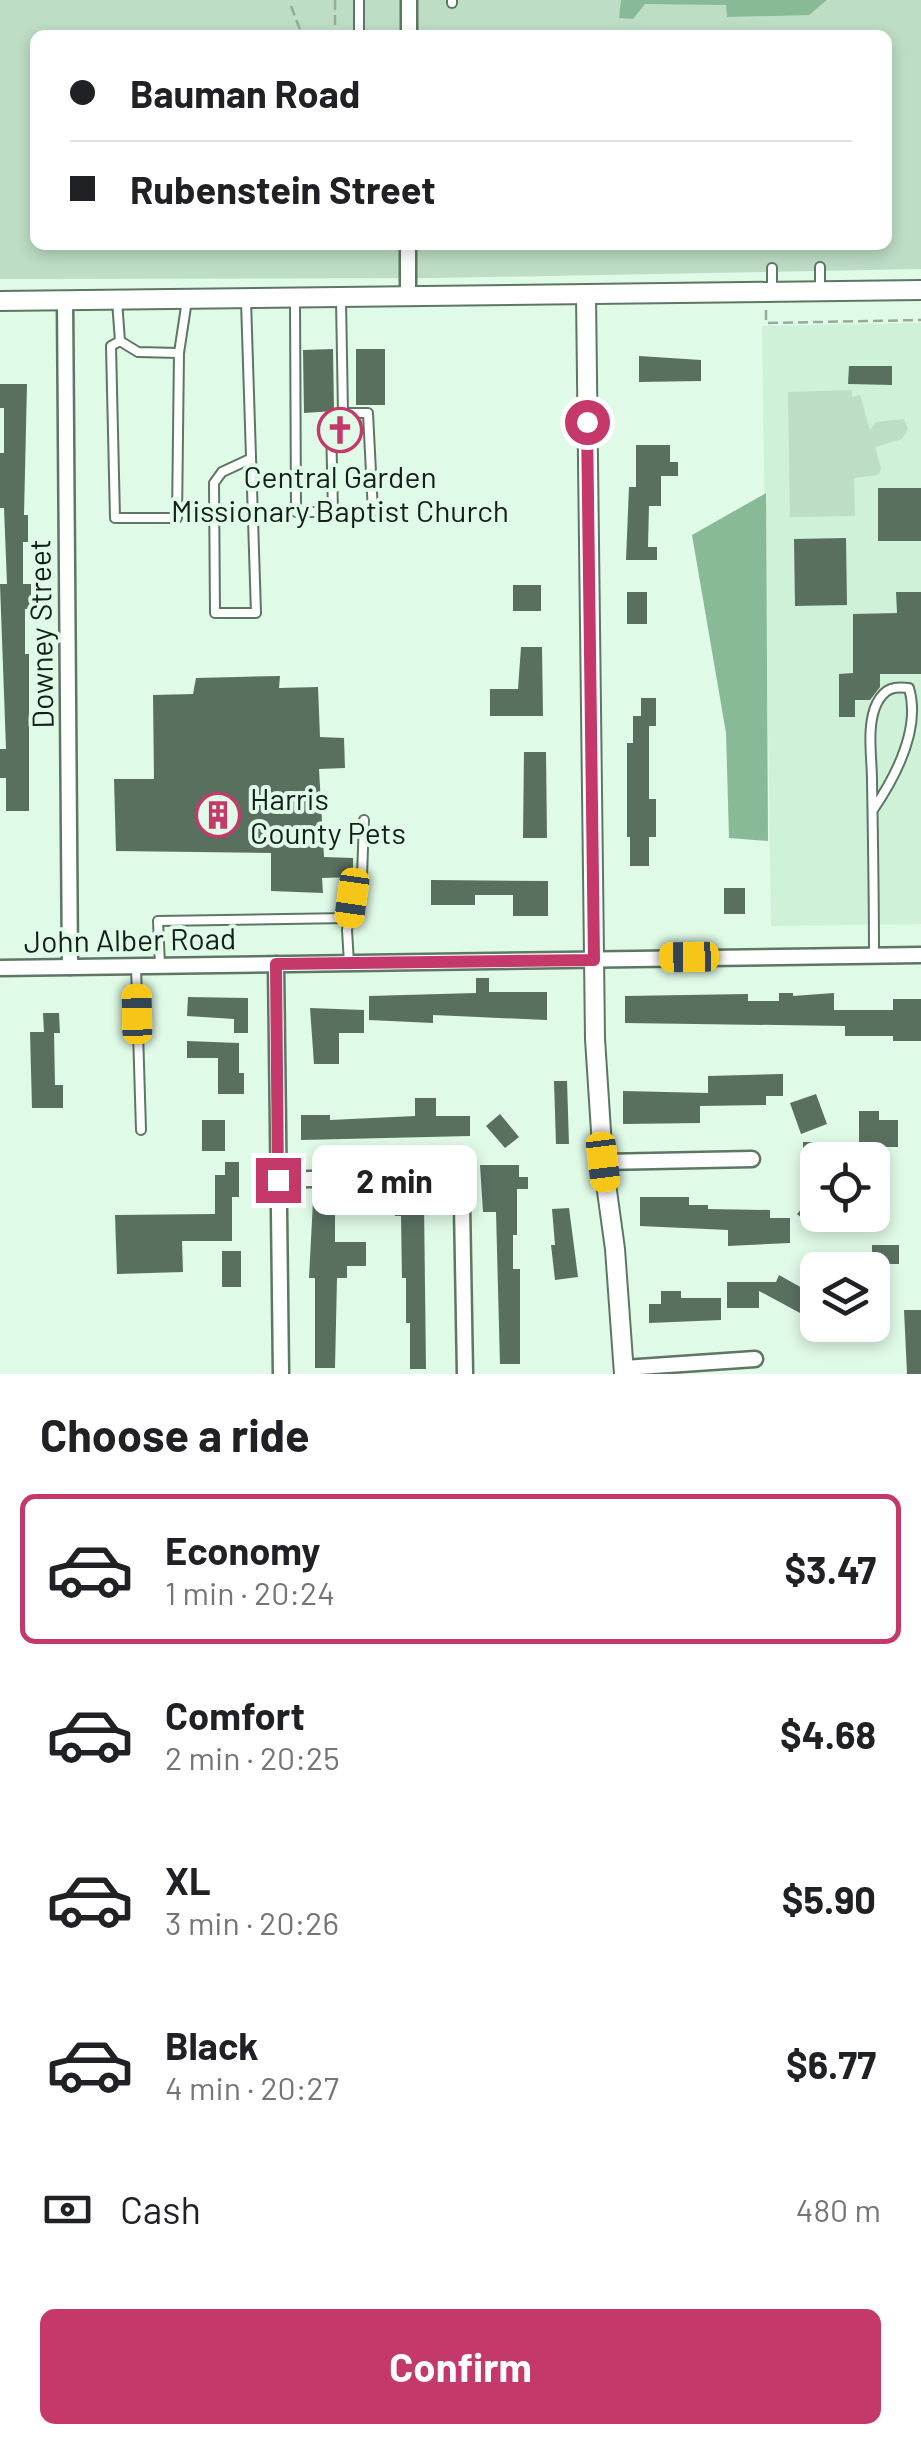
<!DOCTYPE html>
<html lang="en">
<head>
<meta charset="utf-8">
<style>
	body { margin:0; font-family:Barlow,sans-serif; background:#f6f6f6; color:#202124; height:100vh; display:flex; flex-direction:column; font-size:38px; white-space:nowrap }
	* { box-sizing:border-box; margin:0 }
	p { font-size:32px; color:#757577 }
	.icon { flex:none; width:55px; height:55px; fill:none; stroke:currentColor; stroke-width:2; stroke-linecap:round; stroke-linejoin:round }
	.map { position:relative; height:1374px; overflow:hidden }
	.drawer { display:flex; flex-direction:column; background:#fff; flex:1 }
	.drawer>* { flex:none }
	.top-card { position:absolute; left:30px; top:30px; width:862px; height:220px; border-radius:15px; box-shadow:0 5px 15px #0003; display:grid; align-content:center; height:220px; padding:0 40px; background:#fff }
	.controls { position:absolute; left:800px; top:1142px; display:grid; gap:20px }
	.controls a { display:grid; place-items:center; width:90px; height:90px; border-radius:15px; background:#fff; box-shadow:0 5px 15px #0003; font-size:50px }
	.end { position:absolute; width:45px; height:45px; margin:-22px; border:12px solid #c4386a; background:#fff; box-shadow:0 0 0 5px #fff }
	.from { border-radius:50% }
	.bubble { position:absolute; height:70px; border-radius:15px; background:#fff; box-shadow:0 5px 15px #0003; font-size:32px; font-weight:700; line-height:70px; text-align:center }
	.car { position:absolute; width:30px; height:60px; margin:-30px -15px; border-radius:12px; box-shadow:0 0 8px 2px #0007; background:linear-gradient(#f5c518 24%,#345 0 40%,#f5c518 0 76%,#345 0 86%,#f5c518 0) }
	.top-card b { display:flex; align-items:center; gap:35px; height:95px; font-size:38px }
	.top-card b+b { border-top:2px solid #e0e0e0 }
	.top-card i { width:25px; height:25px; background:#202124 }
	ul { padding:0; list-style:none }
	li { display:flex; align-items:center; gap:30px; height:150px; margin:0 20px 15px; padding:0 20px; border:5px solid transparent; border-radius:15px }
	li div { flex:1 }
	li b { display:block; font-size:38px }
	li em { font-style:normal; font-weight:700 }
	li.current { border-color:#c4386a }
	li>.icon { width:90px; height:90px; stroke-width:1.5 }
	h2 { padding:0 40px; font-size:45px; line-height:120px }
	.pay { display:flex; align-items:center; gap:25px; height:110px; padding:0 40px; font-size:38px }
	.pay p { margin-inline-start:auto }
	.cta { display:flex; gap:20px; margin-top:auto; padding:20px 40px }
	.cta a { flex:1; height:115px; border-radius:15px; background:#c4386a; color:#fff; font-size:40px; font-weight:700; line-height:115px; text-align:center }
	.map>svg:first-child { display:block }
</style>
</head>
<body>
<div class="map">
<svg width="921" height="1374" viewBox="0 0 921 1374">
	<rect width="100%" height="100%" fill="#dffae6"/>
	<polygon fill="#cff1d8" points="921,323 921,924 771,926 762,326"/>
	<g fill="#bdddc5" fill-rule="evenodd">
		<path d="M0,0H921V269L434,278L0,279ZM35,35H888V245H35Z"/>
		<polygon points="852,390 852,397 860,395 870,430 876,422 904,419 908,429 902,439 875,447 881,469 878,475 854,478 855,516 790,517 788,392"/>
	</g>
	<g fill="#89ba97">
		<polygon points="621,0 827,0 809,15 727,17 726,5 645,4 633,19 619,18"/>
		<polygon points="766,493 768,841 729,838 726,733 692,535"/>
	</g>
	<g fill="#59705f">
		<polygon points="333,349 334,411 304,413 303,350"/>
		<rect x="356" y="349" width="29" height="56"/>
		<polygon points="639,356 701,360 701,381 639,382"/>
		<polygon points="849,366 892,366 892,385 848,384"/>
		<polygon points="0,384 27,384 24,515 28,515 28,542 23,542 23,584 31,584 31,609 25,609 25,654 29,654 29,811 6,811 6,778 0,778 0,749 6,749 0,584 7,584 4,508 0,508 0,453 4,453 4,408 0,408"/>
		<polygon points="636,445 670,445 670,462 678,462 678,476 661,476 661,506 649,506 648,547 657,547 657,560 626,560 629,487 636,487"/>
		<rect x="878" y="488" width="43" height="53"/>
		<polygon points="846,538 847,605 795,606 794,539"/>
		<rect x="513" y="585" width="28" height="26"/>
		<rect x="627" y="592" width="20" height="32"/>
		<polygon points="896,592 921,592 921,674 880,674 880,687 870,700 855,700 855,717 839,717 839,674 853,673 853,614 897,613"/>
		<polygon points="521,647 542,647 543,716 490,716 490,689 518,689"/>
		<polygon points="280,676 279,688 318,687 320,737 344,738 345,768 319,769 324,857 353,858 353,877 322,878 323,893 271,891 271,853 116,851 114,779 154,779 153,695 193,694 196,678"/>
		<polygon points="641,698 656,698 656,726 649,726 649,799 656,799 656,837 649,837 649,866 630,866 630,837 627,837 627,743 633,743 633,716 641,716"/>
		<polygon points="524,752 546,752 547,838 523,838"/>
		<polygon points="431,880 548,881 548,916 513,916 513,895 475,895 475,905 431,905"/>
		<rect x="724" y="888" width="21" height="26"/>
		<polygon points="476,978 489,978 489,992 547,992 547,1020 433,1015 433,1023 369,1020 369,996 476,993"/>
		<polygon points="779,993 793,993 793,996 834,993 834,1010 893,1010 893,999 921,999 921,1041 893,1041 893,1036 845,1036 845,1026 625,1023 625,996 748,994 748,1001 779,1001"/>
		<polygon points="188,997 248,998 248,1033 234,1033 234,1019 187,1016"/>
		<polygon points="310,1008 364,1010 364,1033 339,1033 339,1064 314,1064"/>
		<polygon points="43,1013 59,1013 60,1033 54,1033 55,1085 63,1085 63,1108 32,1108 30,1032 44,1032"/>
		<polygon points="187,1041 239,1043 239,1073 244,1073 244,1094 218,1094 218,1058 187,1058"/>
		<polygon points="783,1074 783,1096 766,1096 766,1105 700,1106 700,1123 623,1124 623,1091 708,1093 708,1076"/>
		<polygon points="554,1081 567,1081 569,1144 556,1144"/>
		<polygon points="816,1094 827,1124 801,1134 790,1103"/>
		<polygon points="415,1098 436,1098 436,1116 470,1116 470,1136 301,1140 301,1115 330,1115 330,1120 415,1116"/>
		<polygon points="859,1111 879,1111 879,1120 898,1120 898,1147 859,1147"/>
		<polygon points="500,1114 519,1137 505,1148 486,1126"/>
		<rect x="202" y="1120" width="23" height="31"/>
		<polygon points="803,1142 831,1142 831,1160 818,1160 818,1174 803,1174"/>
		<polygon points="225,1162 239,1162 239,1197 232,1197 232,1241 182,1241 183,1272 117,1274 115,1215 215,1214 215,1175 225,1175"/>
		<polygon points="480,1165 519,1165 519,1177 528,1177 528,1189 517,1189 517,1235 513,1235 513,1269 520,1269 520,1364 500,1364 496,1212 483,1212"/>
		<polygon points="818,1190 818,1215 829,1215 818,1232 797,1214"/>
		<polygon points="640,1197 689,1197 689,1205 708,1205 708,1209 770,1210 770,1218 790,1218 790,1243 728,1246 728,1230 640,1226"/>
		<polygon points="313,1201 366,1201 366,1214 335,1214 335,1242 366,1242 366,1266 347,1266 347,1278 337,1278 335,1368 315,1368 315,1278 309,1278"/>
		<polygon points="395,1203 424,1203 426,1369 410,1369 410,1323 406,1323 406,1278 402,1278 401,1216 395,1216"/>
		<polygon points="569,1208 578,1277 555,1280 551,1245 555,1245 552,1209"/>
		<rect x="872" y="1245" width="27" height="19"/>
		<rect x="222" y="1251" width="19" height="36"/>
		<polygon points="779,1275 811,1293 800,1313 759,1291 759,1308 727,1308 727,1282 776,1282"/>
		<polygon points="661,1291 681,1291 681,1298 721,1298 721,1320 649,1323 649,1304 661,1304"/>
		<polygon points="904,1310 921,1310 921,1374 907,1374"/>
	</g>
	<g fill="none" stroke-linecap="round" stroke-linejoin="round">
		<defs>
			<g id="service">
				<polyline points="359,0 359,35"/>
				<polyline points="452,0 452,3"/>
				<polyline points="820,267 820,292"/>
				<polyline points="772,268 772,292"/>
				<polyline points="295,300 296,512 333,512 331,424 343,413 341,300"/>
				<polyline points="117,301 120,341"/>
				<polyline points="246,301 256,613 215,613 214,483 222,472 250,459"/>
				<polyline points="179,353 138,352 120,341 111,346 115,518 177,518 179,353 187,300"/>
				<polyline points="333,512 373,512 368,413 343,413"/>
				<path d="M873,810C896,776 921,729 909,688C894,686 885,688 877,703C866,725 872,757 872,781C873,839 874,897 874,955"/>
				<polyline points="349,963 347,930 352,897 362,876 364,820"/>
				<polyline points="160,965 158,921 349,918"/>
				<polyline points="136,966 141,1130"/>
			</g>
			<g id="minor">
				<polyline points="409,35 409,0"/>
				<polyline points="408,294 408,245"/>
				<polyline points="65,300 70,967"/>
				<polyline points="276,964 281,1374"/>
				<polyline points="0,968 921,955"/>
				<polyline points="603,1162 752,1159"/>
				<polyline points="279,1180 436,1175 457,1186 462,1205 465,1374"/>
				<polyline points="624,1368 755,1359"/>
			</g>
			<g id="tertiary">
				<polyline points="586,295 595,1039 603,1162 615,1249 624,1374"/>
				<polyline points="0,301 921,290"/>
			</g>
		</defs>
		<use href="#service" stroke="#5e7664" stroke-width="12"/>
		<use href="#minor" stroke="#5e7664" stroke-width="19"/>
		<use href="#tertiary" stroke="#5e7664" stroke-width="22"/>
		<g stroke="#97ab9c" stroke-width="2.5" stroke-dasharray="10 5" stroke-linecap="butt">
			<polyline points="335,0 335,35"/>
			<polyline points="291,6 302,35"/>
			<polyline points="766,310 766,323 921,320"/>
		</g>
		<use href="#service" stroke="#fff" stroke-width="8"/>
		<use href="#minor" stroke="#fff" stroke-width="14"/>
		<use href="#tertiary" stroke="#fff" stroke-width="18"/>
	</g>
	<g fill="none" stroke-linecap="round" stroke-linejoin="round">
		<polyline stroke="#c4386a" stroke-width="12" points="278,1180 276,964 594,960 587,422"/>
	</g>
	<defs>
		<symbol id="church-ring" viewBox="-11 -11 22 22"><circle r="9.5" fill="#dffae6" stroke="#c4386a" stroke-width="1.5"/><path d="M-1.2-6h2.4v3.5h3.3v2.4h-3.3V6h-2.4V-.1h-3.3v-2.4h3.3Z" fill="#c4386a"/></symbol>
		<symbol id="building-ring" viewBox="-11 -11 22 22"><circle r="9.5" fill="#dffae6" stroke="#c4386a" stroke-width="1.5"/><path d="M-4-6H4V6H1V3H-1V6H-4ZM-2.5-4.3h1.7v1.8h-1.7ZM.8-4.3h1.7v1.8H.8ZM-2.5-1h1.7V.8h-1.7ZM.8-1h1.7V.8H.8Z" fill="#c4386a"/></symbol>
	</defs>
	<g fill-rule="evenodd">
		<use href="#church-ring" x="315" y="405" width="50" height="50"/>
		<use href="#building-ring" x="193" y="790" width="50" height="50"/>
	</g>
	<g text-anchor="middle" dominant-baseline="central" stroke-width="8" stroke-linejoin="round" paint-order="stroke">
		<g font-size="30" fill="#151e18" stroke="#dffae6">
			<text x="340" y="476">Central Garden<tspan x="340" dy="34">Missionary Baptist Church</tspan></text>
			<text x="250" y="798" text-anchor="start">Harris<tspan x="250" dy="34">County Pets</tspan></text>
		</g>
		<g font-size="30" fill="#151e18" stroke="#dffae6">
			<text transform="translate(40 634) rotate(-91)">Downey Street</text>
			<text transform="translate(130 939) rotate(-1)">John Alber Road</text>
		</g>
	</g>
</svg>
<div class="controls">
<a><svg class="icon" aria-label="locate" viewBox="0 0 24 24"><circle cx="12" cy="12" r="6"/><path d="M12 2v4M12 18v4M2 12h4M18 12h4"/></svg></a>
<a><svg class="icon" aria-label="layers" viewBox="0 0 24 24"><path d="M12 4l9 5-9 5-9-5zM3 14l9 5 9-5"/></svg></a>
</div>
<i class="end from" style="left:587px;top:422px"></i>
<i class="end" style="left:278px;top:1180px"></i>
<div class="bubble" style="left:312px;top:1145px;width:165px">2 min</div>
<i class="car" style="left:352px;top:898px;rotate:188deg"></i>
<i class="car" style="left:689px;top:957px;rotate:269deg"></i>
<i class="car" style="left:137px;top:1014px;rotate:359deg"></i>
<i class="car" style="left:603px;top:1162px;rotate:173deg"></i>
<div class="top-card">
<b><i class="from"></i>Bauman Road</b>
<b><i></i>Rubenstein Street</b>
</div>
</div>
<section class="drawer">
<h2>Choose a ride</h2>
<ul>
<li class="current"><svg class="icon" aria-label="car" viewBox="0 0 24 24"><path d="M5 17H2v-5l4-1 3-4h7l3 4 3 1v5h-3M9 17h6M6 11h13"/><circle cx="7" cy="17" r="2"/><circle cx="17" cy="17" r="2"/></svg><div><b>Economy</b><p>1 min · 20:24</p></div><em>$3.47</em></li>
<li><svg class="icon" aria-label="car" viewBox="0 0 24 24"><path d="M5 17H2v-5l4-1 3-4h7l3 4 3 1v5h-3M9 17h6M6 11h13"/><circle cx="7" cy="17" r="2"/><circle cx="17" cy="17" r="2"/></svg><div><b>Comfort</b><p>2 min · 20:25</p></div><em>$4.68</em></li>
<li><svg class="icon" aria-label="car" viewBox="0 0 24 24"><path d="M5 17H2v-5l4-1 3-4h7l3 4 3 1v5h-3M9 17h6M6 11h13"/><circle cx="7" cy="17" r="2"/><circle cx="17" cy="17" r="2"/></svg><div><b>XL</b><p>3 min · 20:26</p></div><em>$5.90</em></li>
<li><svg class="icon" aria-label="car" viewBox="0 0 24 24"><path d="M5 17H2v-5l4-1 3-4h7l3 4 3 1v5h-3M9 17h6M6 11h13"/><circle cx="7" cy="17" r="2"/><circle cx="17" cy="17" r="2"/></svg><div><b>Black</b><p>4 min · 20:27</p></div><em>$6.77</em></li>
</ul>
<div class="pay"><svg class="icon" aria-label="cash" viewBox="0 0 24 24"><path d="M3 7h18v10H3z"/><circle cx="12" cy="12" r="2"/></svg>Cash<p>480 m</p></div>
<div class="cta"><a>Confirm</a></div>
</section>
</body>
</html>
